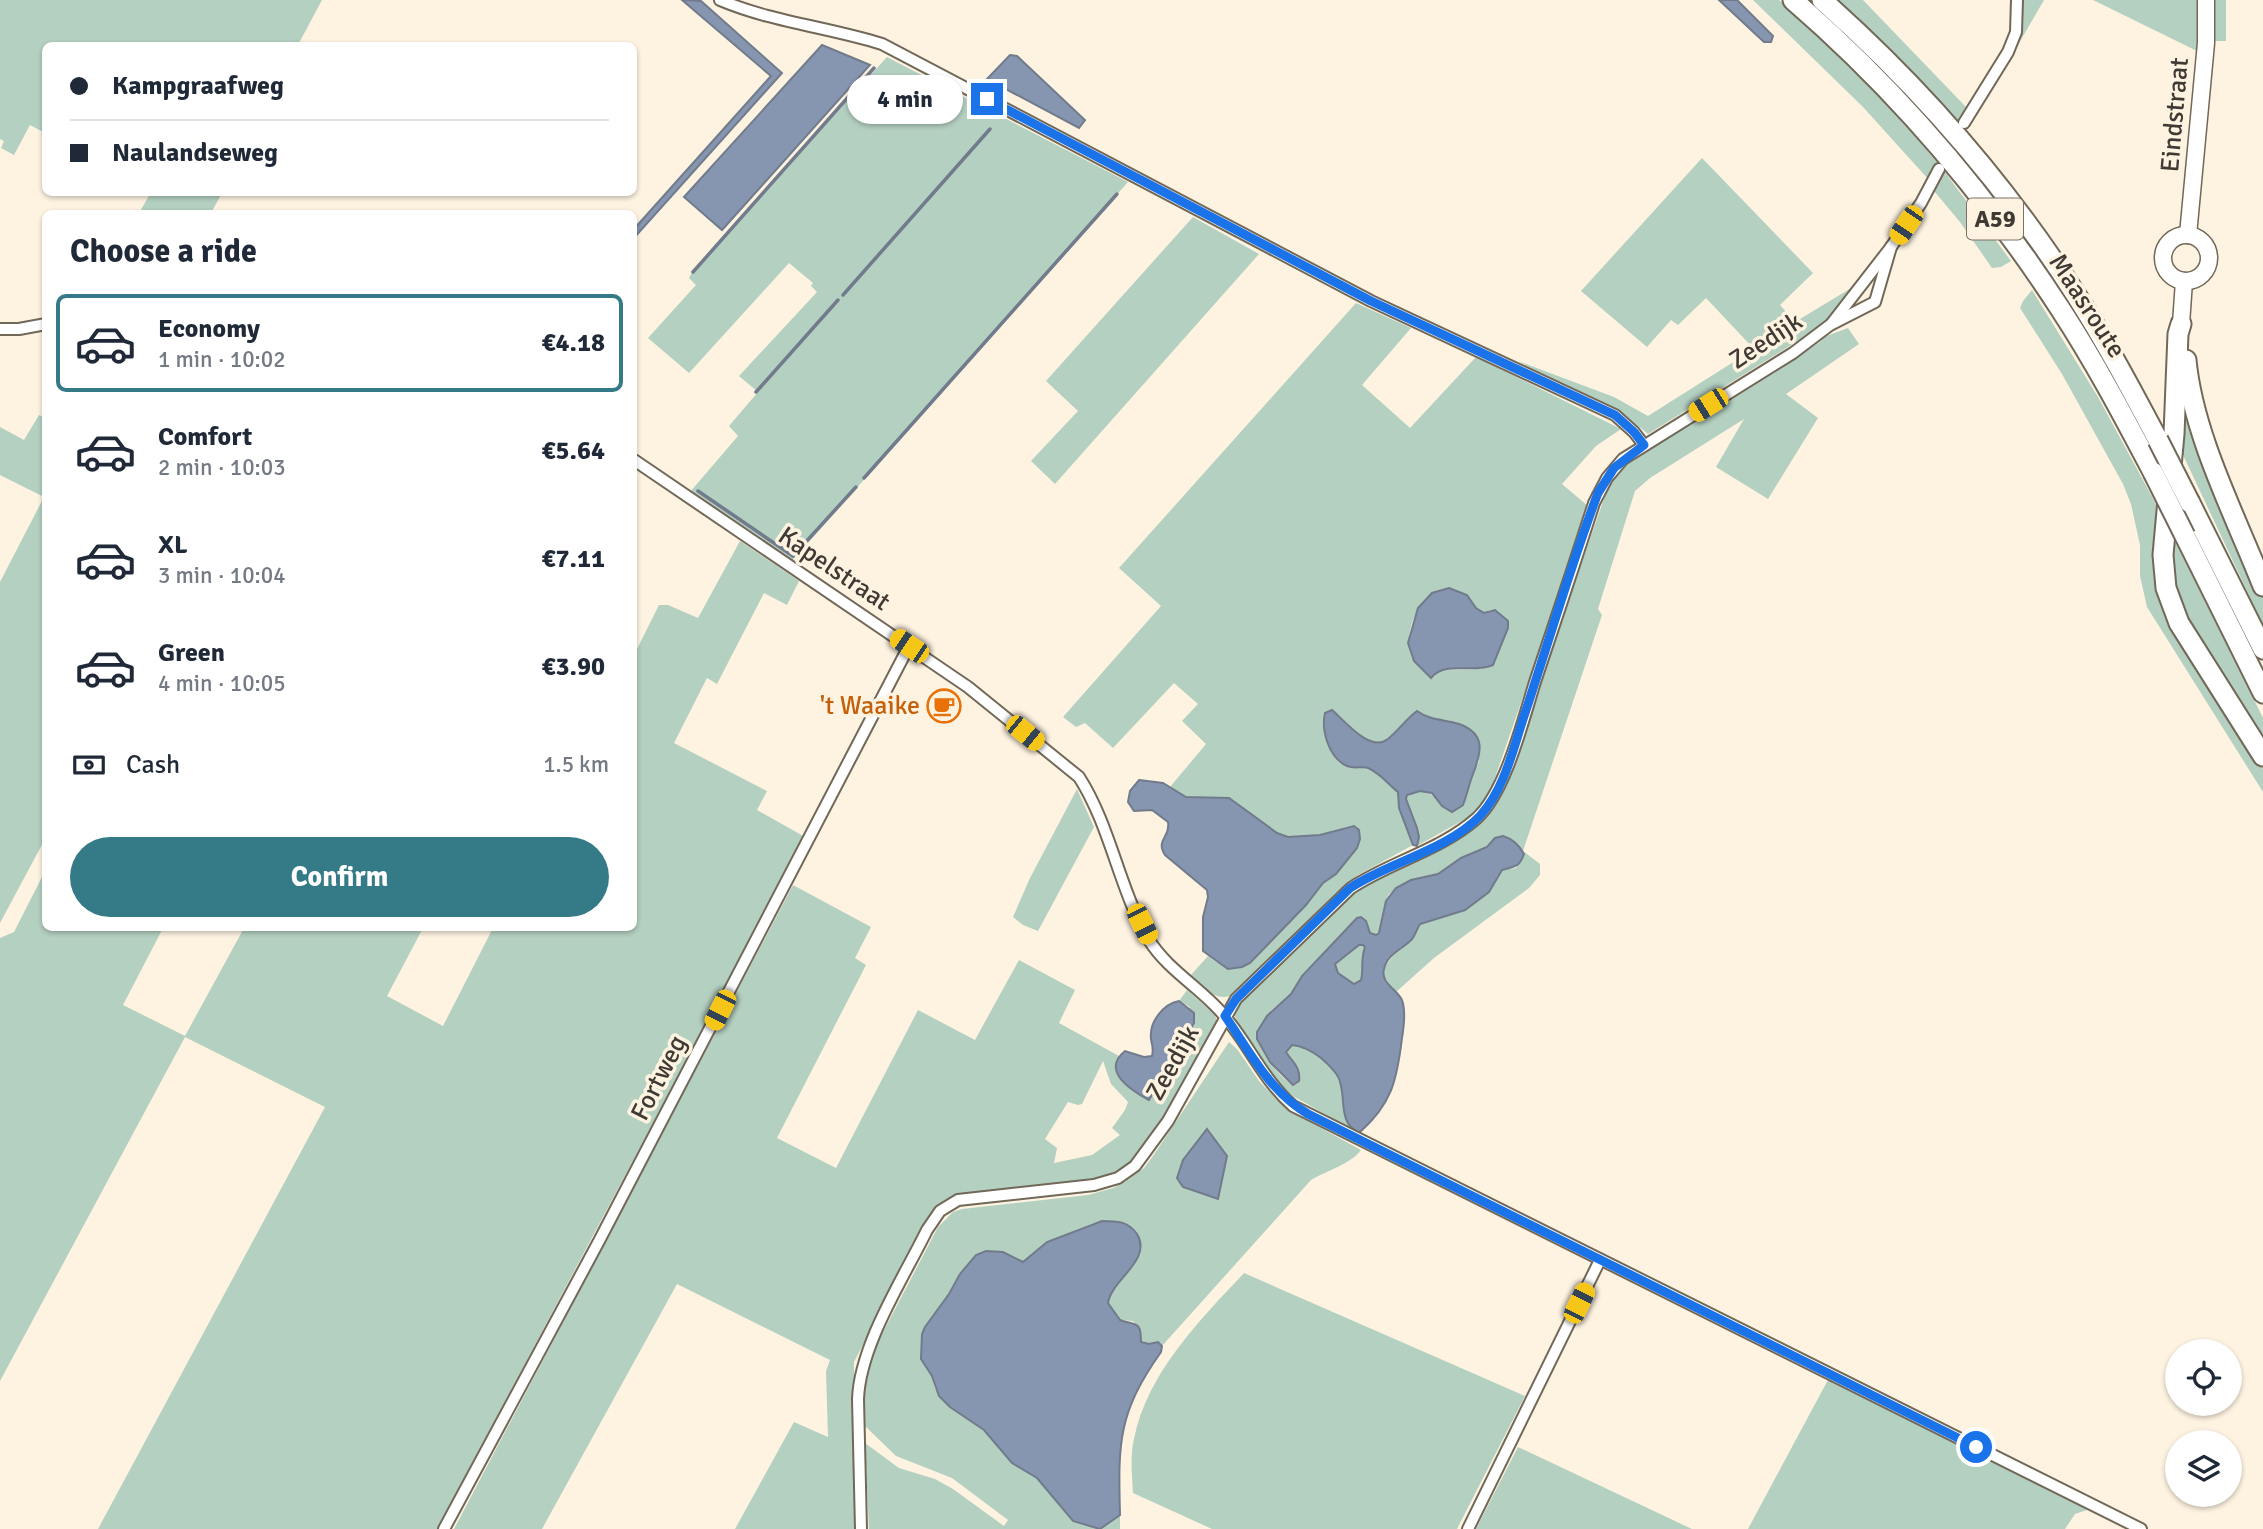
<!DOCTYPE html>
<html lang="en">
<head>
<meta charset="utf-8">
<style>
	body { margin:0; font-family:Signika,sans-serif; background:#f6f6f7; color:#1f2937; height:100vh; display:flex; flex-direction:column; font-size:26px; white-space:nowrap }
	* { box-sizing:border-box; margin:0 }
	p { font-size:23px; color:#747a83 }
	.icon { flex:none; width:38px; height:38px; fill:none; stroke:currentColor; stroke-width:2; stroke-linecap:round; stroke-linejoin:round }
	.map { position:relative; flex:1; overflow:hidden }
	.drawer { position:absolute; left:42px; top:210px; width:595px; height:721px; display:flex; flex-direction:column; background:#fff; border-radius:10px; box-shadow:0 2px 5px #0004 }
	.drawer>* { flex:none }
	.top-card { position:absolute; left:42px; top:42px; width:595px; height:154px; border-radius:10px; box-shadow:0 2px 5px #0004; display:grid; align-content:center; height:154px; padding:0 28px; background:#fff }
	.buttons { position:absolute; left:2165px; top:1339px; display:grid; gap:14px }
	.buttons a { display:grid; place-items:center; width:77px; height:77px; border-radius:50%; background:#fff; box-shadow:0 2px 5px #0004; font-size:35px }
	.end { position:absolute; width:32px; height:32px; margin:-16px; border:9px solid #1a73e8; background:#fff; box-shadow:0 0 0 4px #fff }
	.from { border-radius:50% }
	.bubble { position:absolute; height:49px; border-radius:24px; background:#fff; box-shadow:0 2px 5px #0004; font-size:23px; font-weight:800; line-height:49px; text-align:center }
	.car { position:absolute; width:21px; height:42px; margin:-21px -10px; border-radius:9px; box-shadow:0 0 5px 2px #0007; background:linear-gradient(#f5c518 24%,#345 0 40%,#f5c518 0 76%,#345 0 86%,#f5c518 0) }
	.top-card b { display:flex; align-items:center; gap:24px; height:66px; font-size:26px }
	.top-card b+b { border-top:2px solid #e0e1e3 }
	.top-card i { width:18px; height:18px; background:#1f2937 }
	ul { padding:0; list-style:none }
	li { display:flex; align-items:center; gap:21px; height:98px; margin:0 14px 10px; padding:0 14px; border:4px solid transparent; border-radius:10px }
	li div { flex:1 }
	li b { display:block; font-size:26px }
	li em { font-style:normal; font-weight:800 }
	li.on { border-color:#347a87 }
	li>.icon { width:63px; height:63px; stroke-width:1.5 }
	h2 { padding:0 28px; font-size:32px; line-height:84px }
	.pay { display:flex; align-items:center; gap:18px; height:77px; padding:0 28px; font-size:26px }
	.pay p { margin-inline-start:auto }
	.action { display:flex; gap:14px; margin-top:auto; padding:14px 28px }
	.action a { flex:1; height:80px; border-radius:42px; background:#347a87; color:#fff; font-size:28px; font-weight:800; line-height:80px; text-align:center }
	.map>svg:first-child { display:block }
</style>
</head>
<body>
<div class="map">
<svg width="2263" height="1529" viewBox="0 0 2263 1529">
	<rect width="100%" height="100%" fill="#fef3e1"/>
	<g fill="#b4d0c1" fill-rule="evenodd">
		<polygon points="0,0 322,0 298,45 46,46 45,133 30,125 14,155 1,148 4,141 0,139"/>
		<path d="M1753,0H1779C1836,49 1888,105 1937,162L1929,180L1863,107Z"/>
		<polygon points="1835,0 1863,0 1966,107 1955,124"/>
		<polygon points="2022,0 2044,0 2014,52 2014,49"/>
		<polygon points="2093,0 2202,0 2199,52"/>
		<polygon points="2213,0 2226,0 2226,41 2212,41"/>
		<polygon points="887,57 1128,182 792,561 690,492 738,436 729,426 758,392 739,376 817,292 811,286 813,283 789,263 689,373 648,338 696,285 689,278 692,272"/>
		<path d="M1702,158L1813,273L1780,305L1795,322L1853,287L1820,327L1648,434C1611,401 1560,386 1518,361L1614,397L1648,416L1754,349L1706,298L1678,325L1671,320L1647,347L1581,291Z"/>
		<polygon points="1944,171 2011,261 2001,267 1992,268 1960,222 1934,191"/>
		<polygon points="148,193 222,193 211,213 139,213 150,194"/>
		<polygon points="1193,217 1259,254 1055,484 1031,461 1078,411 1046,381"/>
		<polygon points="2032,290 2098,397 2163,517 2185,646 2263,769 2263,792 2147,607 2140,576 2140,545 2131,504 2123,484 2062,374 2020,308 2023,301"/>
		<path d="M1356,303L1411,328L1362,385L1410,428L1476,357L1621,429L1596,446L1562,484L1589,507L1491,789L1476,813L1417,846L1419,837L1417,828L1405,799L1407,795C1423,788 1433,791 1442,806L1463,805L1473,771L1479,762L1478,738C1463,720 1437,724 1417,712C1406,720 1396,736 1383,742C1368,748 1343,720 1332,710L1324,718C1323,745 1336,752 1355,768C1374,766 1385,781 1398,792L1400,808L1413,845L1358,875L1337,892L1237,992C1219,1006 1203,988 1190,976L1208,956C1224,968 1239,974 1256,958L1306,905L1323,883L1336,874L1347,827L1320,835L1288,837L1277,833L1229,798L1186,797L1170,787L1206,744L1182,721L1198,704L1174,683L1113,748L1085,723L1076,727L1063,717L1161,606L1119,568ZM1467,595L1476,608L1484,613L1490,610L1508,621V628L1493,665L1480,669L1437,670L1414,661C1402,641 1413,615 1425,599Z"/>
		<path d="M1848,328L1859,344L1786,394L1818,418L1768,499L1716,467L1744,419L1650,478L1635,491L1598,609L1602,615L1523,851L1540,864V875L1529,888L1434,958L1396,992L1384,977V968L1397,950L1410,942L1420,924L1465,910L1489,892L1502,870L1516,868L1523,851L1510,838L1503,836L1495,838L1487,847L1461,858L1438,874L1403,884L1389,894L1386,900L1382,927L1376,935L1370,933L1366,921L1357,918L1302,976L1291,994L1257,1032C1258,1050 1277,1075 1293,1085L1296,1084L1292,1059L1286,1052L1292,1045C1316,1048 1338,1068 1342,1092C1345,1106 1343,1116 1351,1129L1293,1096L1273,1079L1237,1026L1235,1015L1239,1005L1346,899L1369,883L1469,833L1487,818L1500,797L1607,490L1627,461L1820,342L1824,337Z"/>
		<polygon points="2180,351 2209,463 2263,598 2263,625 2176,440"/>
		<polygon points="39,415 46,418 45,839 0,923 0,582 44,497 0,475 0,427 24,440"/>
		<polygon points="740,541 799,581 787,605 764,593 717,684 707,678 674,743 767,791 757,810 805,837 437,1529 98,1529 325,1107 185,1037 0,1381 0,938 14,932 45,871 46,928 163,928 123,1005 185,1036 244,928 423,928 387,996 443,1026 493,928 634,928 634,655 659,605 668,605 698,618"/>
		<polygon points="2175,541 2263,718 2263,748 2188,627 2172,574"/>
		<polygon points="1077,789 1094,827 1038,931 1023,925 1013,917 1030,878"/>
		<path d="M793,885L871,927L855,958L866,965L777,1138L836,1168L918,1010L975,1040L1019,960L1075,990L1059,1023L1119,1056L1116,1062L1132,1091L1190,1007L1179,1001L1187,990L1215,1015L1218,1024L1146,1147L1133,1164L1102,1182L943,1204L898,1278L854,1362L856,1529H735L794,1422L828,1437L826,1371L830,1360L677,1284L542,1529H454ZM1103,1061L1111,1084L1128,1102L1125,1110L1112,1128L1120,1135L1092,1155L1054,1163L1057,1148L1045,1139L1068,1102L1078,1105L1082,1104Z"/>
		<path d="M1359,945H1363L1365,947C1360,961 1364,969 1361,980L1354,984L1338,973L1335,964Z"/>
		<path d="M1229,1042L1237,1049L1259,1081L1276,1099L1301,1117L1361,1150C1351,1164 1326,1171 1311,1180L1162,1346L1158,1342L1149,1344L1141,1341V1331L1133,1321L1120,1320L1108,1303L1110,1294L1137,1234L1125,1223H1094L1047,1242L1023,1262L1003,1252L993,1251L953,1285L949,1294L922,1334L921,1359L932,1376L935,1388L1037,1478L1073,1521L1100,1529L1120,1515V1529H869L865,1443L899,1468L935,1479L953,1489L1004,1526L1008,1520L952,1478L896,1456L865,1426L864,1388L870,1357L938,1227L953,1212L962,1209L1088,1195L1113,1188L1125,1182L1144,1168L1153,1156ZM1207,1129L1227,1156L1213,1196L1188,1189Z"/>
		<path d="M1244,1273L1525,1396L1457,1529H1212L1133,1493C1132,1475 1130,1456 1134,1439C1147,1373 1200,1320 1244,1273Z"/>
		<polygon points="1829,1378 2090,1509 2075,1514 2065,1529 1748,1529"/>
		<polygon points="1518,1447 1692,1529 1476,1529"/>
	</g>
	<g fill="#8696b0" stroke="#717b8b" stroke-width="2" fill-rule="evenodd">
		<polygon points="682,0 701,1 782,73 634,238 634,229 771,76"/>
		<polygon points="1719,0 1737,0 1773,36 1771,42 1764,42"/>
		<polygon points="822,45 870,65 722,230 684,197"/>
		<polygon points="1010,55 1017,56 1085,120 1079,128 987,79"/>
		<path d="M1449,588L1467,595L1476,608L1484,613L1495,610L1508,621V628L1493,665C1473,674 1446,660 1431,678L1414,661L1408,643L1418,608L1432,593Z"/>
		<path d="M1332,710C1345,721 1370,753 1388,739C1399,730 1406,719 1417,711C1431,721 1444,719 1459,724C1487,734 1481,753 1473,774C1469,784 1467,795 1463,805L1452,812L1442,806L1432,793L1420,791L1407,795L1406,799L1417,828L1419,837L1417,846L1413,845L1399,808L1398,792C1389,785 1380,773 1368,768C1361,766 1354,769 1347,766C1329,758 1321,731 1325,713Z"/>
		<path d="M1139,780L1163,783L1186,797L1229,798L1277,833L1288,837L1320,835L1354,826L1359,830L1360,839L1357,848L1336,874L1323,883L1306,905L1250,963L1242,967L1228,969L1203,951V917L1208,897L1207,890L1165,855C1155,839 1171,838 1168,822L1152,810L1134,811L1128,802L1130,791Z"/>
		<path d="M1503,836C1513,839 1519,845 1524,854C1519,868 1515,866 1502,870L1489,892L1465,910L1420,924C1416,930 1415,938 1409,942C1400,950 1387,955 1384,969C1380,983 1397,989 1402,1000C1406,1011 1404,1026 1402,1038C1397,1080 1392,1104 1359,1133C1337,1122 1347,1099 1339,1079C1336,1071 1328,1064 1321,1058C1312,1051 1303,1046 1292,1045L1286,1052C1292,1062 1301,1067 1299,1081L1293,1085L1270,1062L1257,1039V1032L1267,1016L1291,994L1302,976L1357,918L1361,917L1366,921L1370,933L1376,935L1379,933L1386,901L1396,888L1411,880L1438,874L1461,858L1487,847L1495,838ZM1359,945H1363L1365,947C1360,961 1364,969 1361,980L1354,984L1338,973L1335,964Z"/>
		<path d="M1179,1001L1194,1013V1023L1149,1100C1132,1091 1100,1071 1125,1051L1144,1057L1152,1056C1154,1048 1152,1046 1151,1039C1149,1022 1163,1004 1179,1001Z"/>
		<polygon points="1207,1129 1227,1156 1218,1199 1183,1187 1177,1178 1183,1160"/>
		<path d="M1102,1221C1117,1221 1128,1221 1137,1234C1153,1260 1111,1280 1108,1303L1120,1320C1136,1326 1141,1320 1141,1342L1149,1344L1158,1342L1162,1346L1161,1352C1118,1413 1118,1442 1120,1515L1100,1529L1073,1521L1037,1478L1012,1463L984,1430L950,1407L939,1396L932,1376L921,1359L922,1334L925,1327L949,1294L960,1274L976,1255L986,1251L1003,1252L1023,1262L1047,1242Z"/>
	</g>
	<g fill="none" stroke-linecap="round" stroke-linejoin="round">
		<g stroke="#717b8b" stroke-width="3.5">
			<polyline points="693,272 874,68"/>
			<polyline points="843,295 990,129"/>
			<polyline points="756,392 838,300"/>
			<polyline points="864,478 1117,194"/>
			<polyline points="698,491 793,556 856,487"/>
		</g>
		<defs>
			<g id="minor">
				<path d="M720,0C772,22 828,27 882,44L1371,301L1615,415L1634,432L1644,445"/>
				<polyline points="1964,123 2008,52 2016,32 2017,0"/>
				<polyline points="1832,323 1891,247 1921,203 1939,169"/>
				<polyline points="0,329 19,329 46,324"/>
				<path d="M634,460L968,687L1079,777C1111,827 1119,889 1149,940C1167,969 1199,987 1221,1012C1248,1042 1262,1079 1293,1106L2141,1529"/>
				<polyline points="444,1529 599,1241 909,646"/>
				<path d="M861,1529L858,1399C860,1345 903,1279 927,1230L940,1211L958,1200L1094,1185L1118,1178L1135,1166L1168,1121L1236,999L1351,888C1390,862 1441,850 1477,818C1506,791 1523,720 1535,682C1555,622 1575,563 1594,503L1607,478L1623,459L1793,353L1830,325L1875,302L1891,247"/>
				<polyline points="1468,1529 1600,1260"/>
			</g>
			<g id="secondary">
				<circle cx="2186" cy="258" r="23"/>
				<polyline points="2188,235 2206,43 2206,0"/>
				<polyline points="2181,324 2184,281"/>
			</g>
			<g id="motorway">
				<path d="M1793,0C1896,89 1987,196 2061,310C2095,362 2124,417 2153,472"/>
				<path d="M1822,0C1919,86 2007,187 2076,295C2106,342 2132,391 2158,440"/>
				<polyline points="2181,324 2178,334 2174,434 2163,555 2166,588 2179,623 2263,756"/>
				<path d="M2186,360C2193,435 2235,515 2263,586"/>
				<polyline points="2190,503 2263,649"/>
				<polyline points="2185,536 2263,693"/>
			</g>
		</defs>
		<use href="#minor" stroke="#726858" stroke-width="14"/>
		<use href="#secondary" stroke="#726858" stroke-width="19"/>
		<use href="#motorway" stroke="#726858" stroke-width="23"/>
		<use href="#minor" stroke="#fff" stroke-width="10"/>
		<use href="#secondary" stroke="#fff" stroke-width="16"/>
		<use href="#motorway" stroke="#fff" stroke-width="19"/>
		<defs>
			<g id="motorway-bridge">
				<polyline points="2158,440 2190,503"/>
				<polyline points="2153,472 2185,536"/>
			</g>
		</defs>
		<use href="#motorway-bridge" stroke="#726858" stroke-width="23" stroke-linecap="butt"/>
		<use href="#motorway-bridge" stroke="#fff" stroke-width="19"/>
	</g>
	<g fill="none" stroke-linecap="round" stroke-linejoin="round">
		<path stroke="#1a73e8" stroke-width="9" d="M987,99L1371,301L1615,415L1634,432L1644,445L1614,468L1598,493C1571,564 1550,638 1526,710C1514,744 1506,788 1480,816C1447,850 1390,862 1350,888L1236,999L1225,1016C1250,1052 1269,1091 1308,1114L1976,1447"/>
	</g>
	<defs>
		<symbol id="cafe-ring" viewBox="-11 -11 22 22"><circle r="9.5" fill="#fef3e1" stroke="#e8710a" stroke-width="1.5"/><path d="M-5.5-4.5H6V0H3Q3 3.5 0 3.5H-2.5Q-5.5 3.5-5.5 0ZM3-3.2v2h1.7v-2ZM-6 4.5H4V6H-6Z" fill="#e8710a"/></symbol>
	</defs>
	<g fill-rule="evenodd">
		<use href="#cafe-ring" x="925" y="687" width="38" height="38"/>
	</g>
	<g text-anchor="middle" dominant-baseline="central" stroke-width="7" stroke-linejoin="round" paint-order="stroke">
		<rect fill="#fef3e1" stroke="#787268" stroke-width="2" x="1967" y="198.5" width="56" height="41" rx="5"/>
		<g font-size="24" font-weight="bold" fill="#3f3b34">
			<text x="1995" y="219">A59</text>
		</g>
		<g font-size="26" fill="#3f3b34" stroke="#fef3e1">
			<text transform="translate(2175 115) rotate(-85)">Eindstraat</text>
			<text transform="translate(2087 306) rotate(57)">Maasroute</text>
			<text transform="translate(1766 341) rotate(-33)">Zeedijk</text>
			<text transform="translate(834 569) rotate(34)">Kapelstraat</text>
			<text transform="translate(1173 1063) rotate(-61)">Zeedijk</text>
			<text transform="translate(659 1078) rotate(-63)">Fortweg</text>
		</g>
		<g font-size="26" fill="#c56008" stroke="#fef3e1" text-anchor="end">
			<text x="920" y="706">'t Waaike</text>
		</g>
	</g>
</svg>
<div class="buttons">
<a><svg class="icon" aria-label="locate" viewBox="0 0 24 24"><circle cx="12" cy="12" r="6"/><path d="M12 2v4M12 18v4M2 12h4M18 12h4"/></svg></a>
<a><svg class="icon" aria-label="layers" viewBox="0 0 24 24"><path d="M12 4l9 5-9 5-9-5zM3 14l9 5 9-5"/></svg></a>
</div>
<i class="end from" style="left:1976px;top:1447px"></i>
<i class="end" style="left:987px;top:99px"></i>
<div class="bubble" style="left:847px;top:75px;width:116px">4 min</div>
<i class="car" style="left:1906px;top:225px;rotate:214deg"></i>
<i class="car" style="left:1708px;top:405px;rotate:238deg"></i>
<i class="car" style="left:909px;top:646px;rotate:304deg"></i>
<i class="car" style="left:1025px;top:733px;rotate:129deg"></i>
<i class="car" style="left:1142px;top:924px;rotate:154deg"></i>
<i class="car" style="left:720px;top:1010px;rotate:207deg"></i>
<i class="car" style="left:1579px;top:1303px;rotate:26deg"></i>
<div class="top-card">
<b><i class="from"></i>Kampgraafweg</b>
<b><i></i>Naulandseweg</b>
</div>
<section class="drawer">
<h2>Choose a ride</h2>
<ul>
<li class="on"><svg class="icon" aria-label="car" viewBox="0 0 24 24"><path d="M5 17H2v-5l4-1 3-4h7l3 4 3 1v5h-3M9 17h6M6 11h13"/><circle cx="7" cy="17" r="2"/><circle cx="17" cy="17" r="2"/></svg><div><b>Economy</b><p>1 min · 10:02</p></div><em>€4.18</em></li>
<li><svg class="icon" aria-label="car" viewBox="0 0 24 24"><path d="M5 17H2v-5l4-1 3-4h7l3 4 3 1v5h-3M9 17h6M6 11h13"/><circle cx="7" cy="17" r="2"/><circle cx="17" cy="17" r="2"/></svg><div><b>Comfort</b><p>2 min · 10:03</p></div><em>€5.64</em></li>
<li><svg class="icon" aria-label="car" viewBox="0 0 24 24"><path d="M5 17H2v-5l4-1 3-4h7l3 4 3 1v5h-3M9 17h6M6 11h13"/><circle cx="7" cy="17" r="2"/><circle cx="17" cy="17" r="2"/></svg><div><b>XL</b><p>3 min · 10:04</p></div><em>€7.11</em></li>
<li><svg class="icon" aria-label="car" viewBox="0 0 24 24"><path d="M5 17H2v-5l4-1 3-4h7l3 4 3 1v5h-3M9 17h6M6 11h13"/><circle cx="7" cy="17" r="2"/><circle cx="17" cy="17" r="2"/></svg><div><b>Green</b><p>4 min · 10:05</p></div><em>€3.90</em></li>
</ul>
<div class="pay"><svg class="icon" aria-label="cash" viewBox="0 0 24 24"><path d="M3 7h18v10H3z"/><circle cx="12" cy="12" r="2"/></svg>Cash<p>1.5 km</p></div>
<div class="action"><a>Confirm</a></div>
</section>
</div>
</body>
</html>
